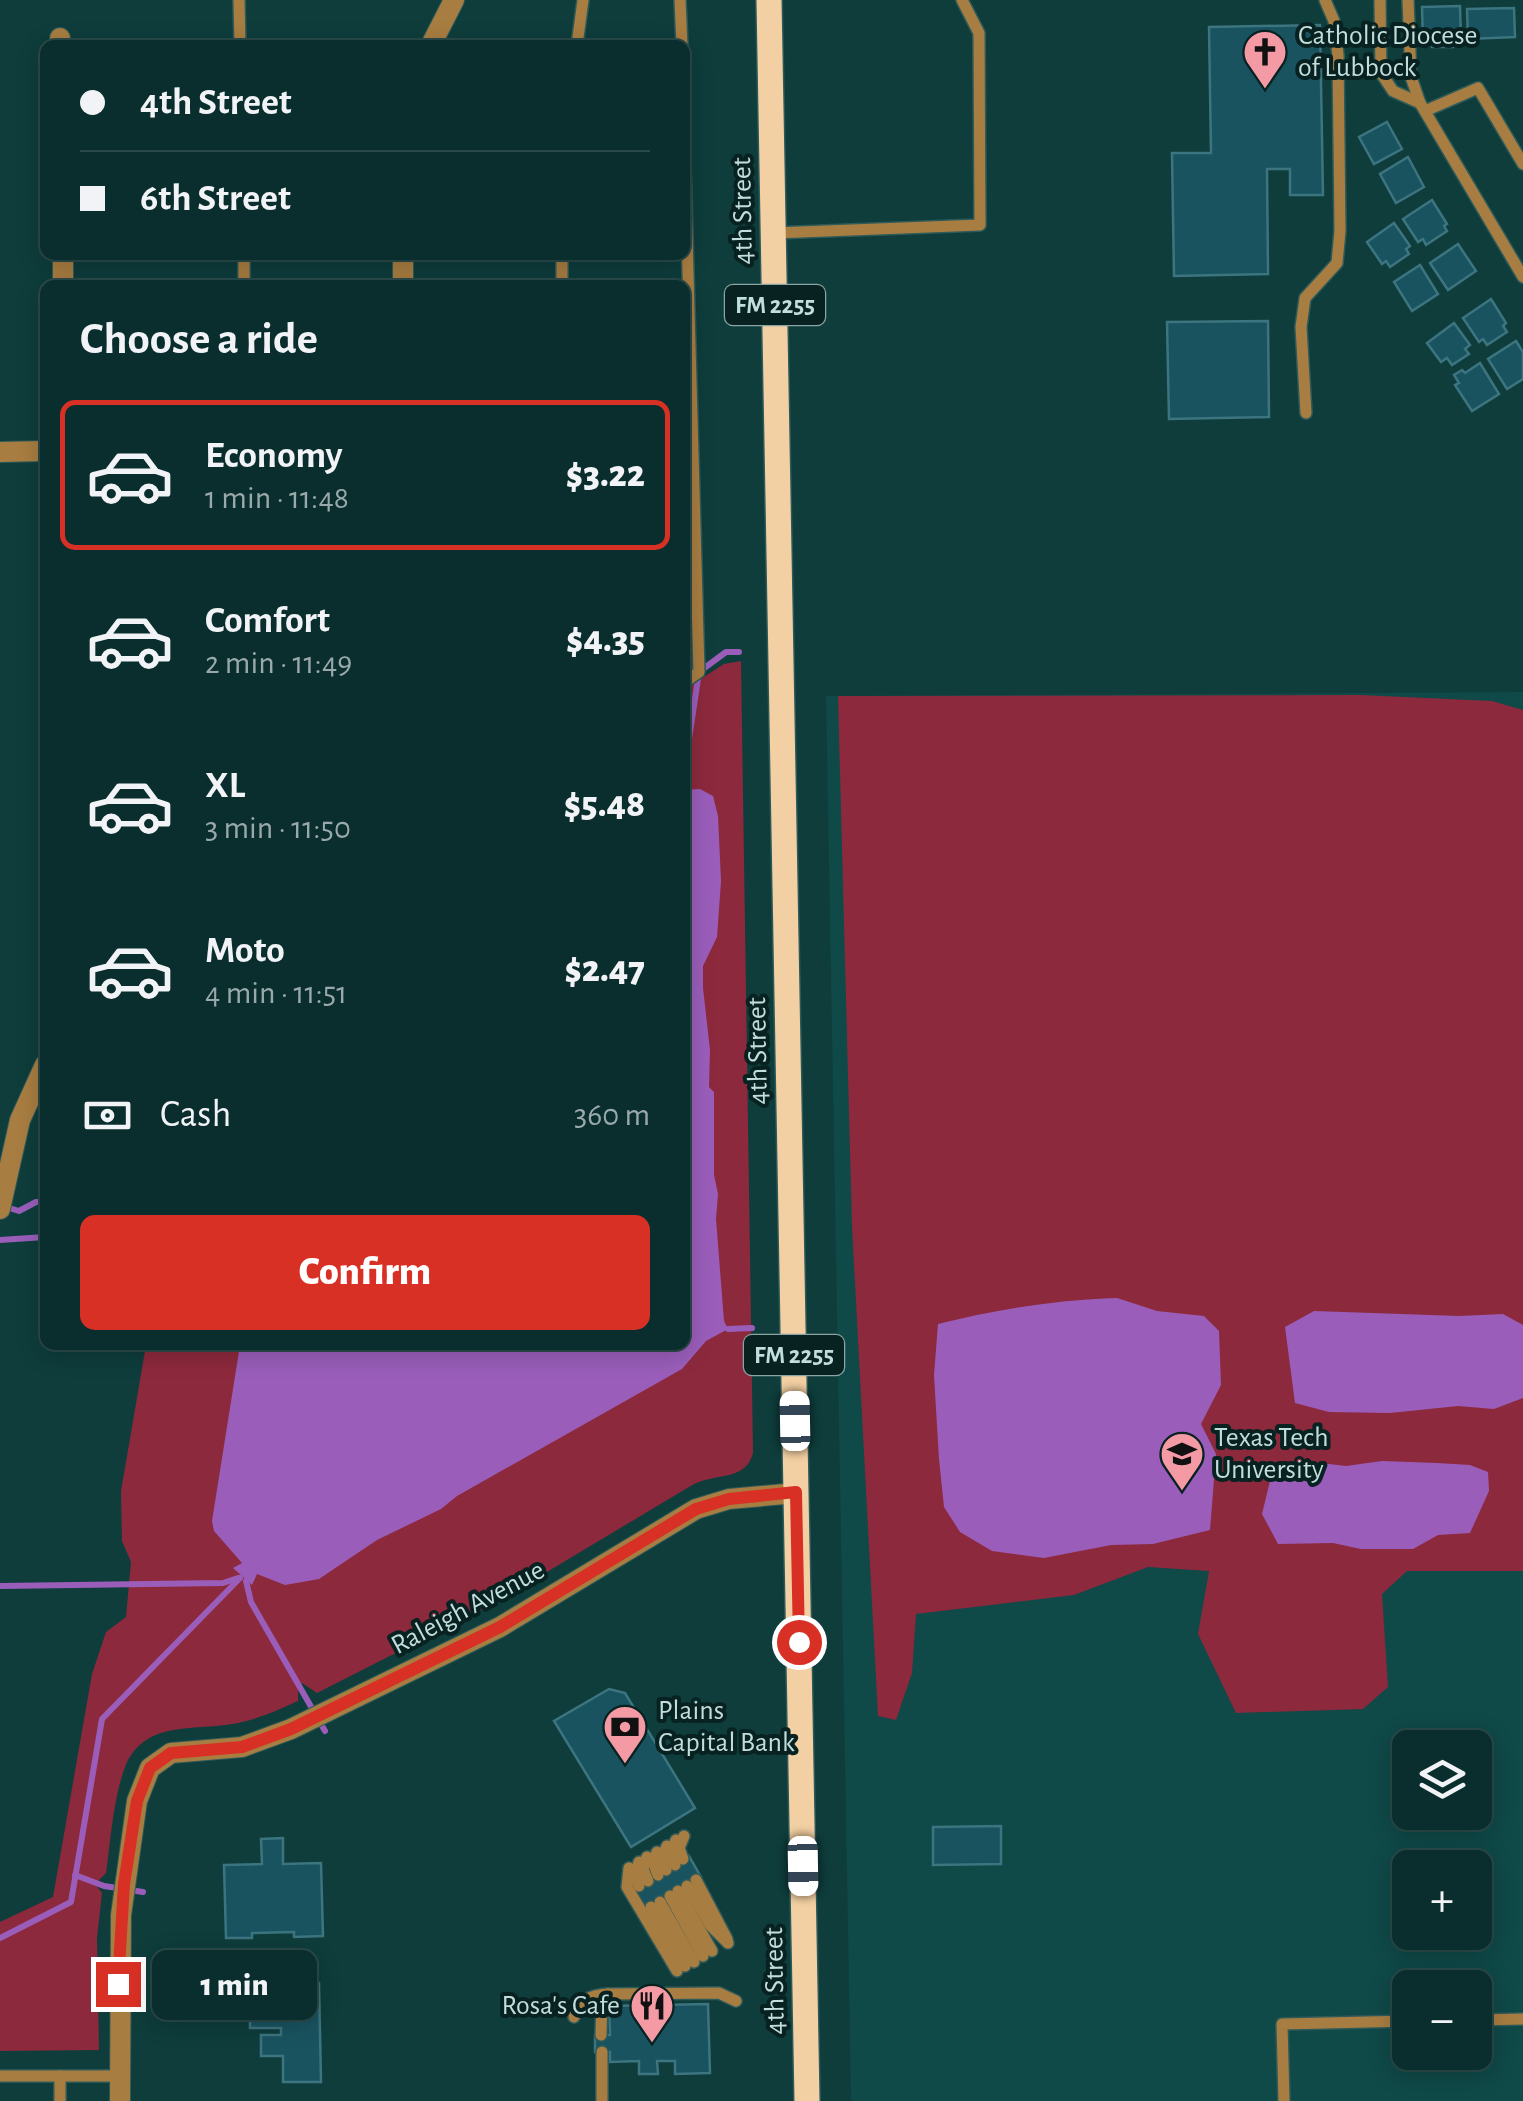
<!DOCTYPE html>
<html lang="en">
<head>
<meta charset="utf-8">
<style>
	body { margin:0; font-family:"Alegreya Sans",sans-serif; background:#133635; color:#f1f3f6; height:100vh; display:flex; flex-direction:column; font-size:38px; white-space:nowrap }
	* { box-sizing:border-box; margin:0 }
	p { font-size:32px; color:#99a8aa }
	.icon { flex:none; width:55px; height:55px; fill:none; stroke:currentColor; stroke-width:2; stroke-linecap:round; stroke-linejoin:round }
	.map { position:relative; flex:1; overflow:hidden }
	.panel { position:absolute; left:40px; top:280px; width:650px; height:1070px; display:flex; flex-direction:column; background:#0a2e2d; border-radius:15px; box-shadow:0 5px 25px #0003,0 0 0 2px #2a4a49 }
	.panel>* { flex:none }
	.hud { position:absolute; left:40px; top:40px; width:650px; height:220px; border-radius:15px; box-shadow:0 5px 25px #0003,0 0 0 2px #2a4a49; display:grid; align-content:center; height:220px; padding:0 40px; background:#0a2e2d }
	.controls { position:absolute; left:1392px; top:1730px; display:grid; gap:20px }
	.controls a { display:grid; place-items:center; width:100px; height:100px; border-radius:15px; background:#0a2e2d; box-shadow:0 5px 25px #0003,0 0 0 2px #2a4a49; font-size:50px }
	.end { position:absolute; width:45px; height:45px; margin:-22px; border:12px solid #d93025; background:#fff; box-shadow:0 0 0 5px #fff }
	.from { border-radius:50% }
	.bubble { position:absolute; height:70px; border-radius:15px; background:#0a2e2d; box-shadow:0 5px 25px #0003,0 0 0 2px #2a4a49; font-size:32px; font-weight:800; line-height:70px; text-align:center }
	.car { position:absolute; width:30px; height:60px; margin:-30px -15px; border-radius:12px; box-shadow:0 0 8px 2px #0007; background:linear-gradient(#fff 24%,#345 0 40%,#fff 0 76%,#345 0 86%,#fff 0) }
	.hud b { display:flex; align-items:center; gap:35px; height:95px; font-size:38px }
	.hud b+b { border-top:2px solid #2a4a49 }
	.hud i { width:25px; height:25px; background:#f1f3f6 }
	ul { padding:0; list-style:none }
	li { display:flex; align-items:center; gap:30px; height:150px; margin:0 20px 15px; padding:0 20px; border:5px solid transparent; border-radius:15px }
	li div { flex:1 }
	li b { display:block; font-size:38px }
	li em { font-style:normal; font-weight:800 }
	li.on { border-color:#d93025 }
	li>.icon { width:90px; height:90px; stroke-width:1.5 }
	h2 { padding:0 40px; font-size:45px; line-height:120px }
	.pay { display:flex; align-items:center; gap:25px; height:110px; padding:0 40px; font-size:38px }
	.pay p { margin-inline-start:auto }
	.cta { display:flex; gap:20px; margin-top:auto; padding:20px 40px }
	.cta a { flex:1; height:115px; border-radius:15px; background:#d93025; color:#fff; font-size:40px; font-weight:800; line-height:115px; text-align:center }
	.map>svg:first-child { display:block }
</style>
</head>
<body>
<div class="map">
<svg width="1523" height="2101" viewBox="0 0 1523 2101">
	<rect width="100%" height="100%" fill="#0e3d3c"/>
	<path fill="#0f4948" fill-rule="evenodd" d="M1523,692V2101H851L826,696ZM1410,1748H1475V1812H1410ZM1410,1868H1475V1932H1410ZM1410,1988H1475V2052H1410Z"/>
	<g fill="#8d293d">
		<path d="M741,661L753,1453C746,1481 716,1473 694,1484L500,1600L317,1693L302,1683L298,1685V1701C276,1711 256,1720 232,1724C193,1731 144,1720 125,1767C113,1799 111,1839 106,1873L95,1884L102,1893L97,1938L99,2050L0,2051V1922L53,1897L92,1674L106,1632L126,1617L131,1562L122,1541L121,1491L146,1345H685V689L724,664Z"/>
		<polygon points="1360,695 1492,701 1523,710 1523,1571 1407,1571 1382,1594 1388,1687 1363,1709 1236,1713 1198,1634 1209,1571 1148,1567 1074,1595 916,1614 912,1673 896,1720 878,1716 852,1227 838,696"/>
	</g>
	<g fill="#9a5eba">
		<polygon points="700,789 713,796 718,816 721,881 717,937 703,966 703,988 710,1050 709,1087 714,1092 714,1175 718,1194 716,1219 724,1321 728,1329 706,1341 682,1369 457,1496 441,1509 377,1540 319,1579 285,1585 257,1574 252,1585 233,1568 242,1563 214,1531 212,1521 240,1345 685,1345 685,790"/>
		<path d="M1117,1298L1157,1311L1204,1316L1219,1331L1221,1385L1201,1424L1216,1454L1210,1530L1153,1544L1111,1545L1044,1558L992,1551L960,1532L944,1507L939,1459L934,1375L938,1324C998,1309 1055,1300 1117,1298Z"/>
		<polygon points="1314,1311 1459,1316 1503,1314 1523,1325 1523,1398 1494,1409 1458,1406 1390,1413 1329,1412 1295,1403 1285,1327"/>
		<polygon points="1303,1461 1346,1466 1382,1461 1437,1463 1470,1465 1488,1472 1489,1491 1470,1533 1438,1535 1413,1549 1361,1549 1333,1543 1278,1544 1262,1514 1271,1477"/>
	</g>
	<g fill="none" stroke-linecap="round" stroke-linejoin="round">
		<g stroke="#9a5eba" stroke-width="6">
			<polyline points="685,766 699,672 726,652 739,652"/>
			<polyline points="6,1207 19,1211 36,1202 45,1202"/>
			<polyline points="0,1240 45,1237"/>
			<polyline points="728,1329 752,1328"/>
			<polyline points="246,1581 251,1602 325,1731"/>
			<polyline points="0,1586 223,1583 238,1578"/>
			<polyline points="75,1875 104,1886 143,1892"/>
			<polyline points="0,1938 71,1902 102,1719 240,1578"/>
		</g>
	</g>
	<g fill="#19535f" stroke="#3c747f" stroke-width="2.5">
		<polygon points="1460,6 1461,40 1453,40 1453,47 1432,47 1432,40 1423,41 1422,7"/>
		<polygon points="1514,8 1515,37 1468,39 1467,9"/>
		<polygon points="1320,25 1323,195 1290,195 1290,169 1267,169 1268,274 1174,276 1172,153 1211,153 1209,27"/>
		<polygon points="1387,122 1402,149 1374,164 1359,137"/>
		<polygon points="1408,157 1424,187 1396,203 1380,174"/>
		<polygon points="1432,200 1447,224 1444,226 1447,231 1426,245 1423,239 1418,242 1403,219"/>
		<polygon points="1394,223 1410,246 1406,249 1409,254 1390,267 1386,261 1382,264 1367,242"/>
		<polygon points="1458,244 1476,271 1448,290 1430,263"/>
		<polygon points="1420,265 1438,294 1412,311 1394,282"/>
		<polygon points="1491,299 1506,323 1503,326 1507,332 1487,345 1483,339 1479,342 1463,318"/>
		<polygon points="1268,321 1269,417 1169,419 1167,322"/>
		<polygon points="1454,323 1470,345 1465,349 1469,354 1452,365 1447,358 1441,362 1427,343"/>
		<polygon points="1516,341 1523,352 1523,379 1507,389 1488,359"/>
		<polygon points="1480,363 1499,394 1472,411 1455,385 1459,383 1454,375 1462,370 1465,373"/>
		<polygon points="609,1689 625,1693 695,1808 631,1847 554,1721"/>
		<polygon points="1001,1826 1001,1864 933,1865 933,1827"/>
		<polygon points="283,1838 283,1864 321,1863 323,1936 294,1937 294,1932 252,1933 252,1938 226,1938 224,1865 262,1864 261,1839"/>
		<polygon points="689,1856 701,1877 646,1911 633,1890"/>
		<polygon points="319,1983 321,2082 283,2082 283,2056 261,2056 261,2035 281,2035 281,2028 250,2028 250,2019 213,2020 212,1984"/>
		<polygon points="708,2004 710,2073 675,2074 675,2061 657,2061 658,2074 639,2074 639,2061 610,2062 610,2052 595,2052 595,2035 610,2035 609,2006"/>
	</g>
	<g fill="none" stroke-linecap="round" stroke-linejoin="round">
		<defs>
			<g id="service">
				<polyline points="239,0 240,45"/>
				<polyline points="680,0 682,45"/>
				<polyline points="1380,0 1381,73 1393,91 1420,103"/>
				<polyline points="1408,0 1411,77 1420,103 1523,277"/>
				<polyline points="577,45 583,0"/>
				<polyline points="1425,111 1478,88 1523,164"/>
				<polyline points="685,164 699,672 685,682"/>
				<polyline points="774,233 980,225 979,33 962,0"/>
				<polyline points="244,255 244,285"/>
				<polyline points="562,255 562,285"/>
				<polyline points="1306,413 1301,327 1305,298 1337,263 1340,231 1338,55 1334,21 1325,0"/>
				<polyline points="657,1852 653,1862 658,1875"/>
				<polyline points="647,1857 643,1869 648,1881"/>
				<polyline points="683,1859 679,1848 684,1836"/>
				<polyline points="639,1862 635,1875 639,1886"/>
				<polyline points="675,1865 671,1852 676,1840"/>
				<polyline points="629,1868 627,1887 677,1971"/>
				<polyline points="666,1870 662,1857 667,1846"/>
				<polyline points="696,1880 727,1939"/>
				<polyline points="687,1886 710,1925 728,1943"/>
				<polyline points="678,1891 712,1951"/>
				<polyline points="670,1896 703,1956"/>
				<polyline points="660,1902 694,1962"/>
				<polyline points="651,1907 685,1966"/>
				<path d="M574,2017C580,2000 590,1995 608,1994"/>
				<polyline points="1475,2020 1523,2019"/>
				<polyline points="601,2035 602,1999 608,1994 719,1993 736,2001"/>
				<polyline points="602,2052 602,2101"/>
				<polyline points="0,2076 120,2076"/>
				<polyline points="60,2076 60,2101"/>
				<polyline points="1284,2101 1282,2024 1410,2021"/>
			</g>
			<g id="minor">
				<polyline points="60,38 60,45"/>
				<polyline points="431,45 454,0"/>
				<polyline points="63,255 63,285"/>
				<polyline points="403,255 403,285"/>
				<polyline points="0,452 45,451"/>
				<polyline points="0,1209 20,1120 45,1065"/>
				<polyline points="120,2101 121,1915 137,1801 150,1768 171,1753 242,1747 291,1729 500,1627 696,1509 729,1499 796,1493"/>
			</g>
			<polyline id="primary" points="769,0 807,2101"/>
		</defs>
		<use href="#service" stroke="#2e5a59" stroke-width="14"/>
		<use href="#minor" stroke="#2e5a59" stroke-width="22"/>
		<use href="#primary" stroke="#2e5a59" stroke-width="28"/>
		<use href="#service" stroke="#a87d41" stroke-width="11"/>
		<use href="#minor" stroke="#a87d41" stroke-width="20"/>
		<use href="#primary" stroke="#f3d0a3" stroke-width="25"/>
	</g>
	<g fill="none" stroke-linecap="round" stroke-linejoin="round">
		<polyline stroke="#d93025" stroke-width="12" points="118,1984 124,1884 137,1801 150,1768 171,1753 242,1747 291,1729 500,1627 696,1509 729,1499 796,1492 799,1642"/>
	</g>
	<defs>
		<symbol id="church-pin" viewBox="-11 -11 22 30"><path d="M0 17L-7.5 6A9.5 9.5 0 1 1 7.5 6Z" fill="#f49aa4" stroke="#082121"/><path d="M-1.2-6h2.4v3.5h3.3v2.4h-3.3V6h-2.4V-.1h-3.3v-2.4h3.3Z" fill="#111"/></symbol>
		<symbol id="university-pin" viewBox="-11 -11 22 30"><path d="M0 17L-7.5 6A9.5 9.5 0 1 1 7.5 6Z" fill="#f49aa4" stroke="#082121"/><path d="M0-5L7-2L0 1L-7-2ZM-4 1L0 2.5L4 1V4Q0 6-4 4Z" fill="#111"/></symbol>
		<symbol id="bank-pin" viewBox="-11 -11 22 30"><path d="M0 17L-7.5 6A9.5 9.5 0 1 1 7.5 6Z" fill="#f49aa4" stroke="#082121"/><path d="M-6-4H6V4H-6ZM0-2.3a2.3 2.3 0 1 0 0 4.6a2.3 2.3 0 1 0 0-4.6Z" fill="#111"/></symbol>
		<symbol id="restaurant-pin" viewBox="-11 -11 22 30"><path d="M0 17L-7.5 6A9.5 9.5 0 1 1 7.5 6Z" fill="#f49aa4" stroke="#082121"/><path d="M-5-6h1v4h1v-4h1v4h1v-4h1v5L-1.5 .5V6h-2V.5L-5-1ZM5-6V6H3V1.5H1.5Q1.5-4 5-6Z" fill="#111"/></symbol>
	</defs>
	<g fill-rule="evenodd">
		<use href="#church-pin" x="1240" y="27" width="50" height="68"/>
		<use href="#university-pin" x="1157" y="1429" width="50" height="68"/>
		<use href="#bank-pin" x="600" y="1702" width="50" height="68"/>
		<use href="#restaurant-pin" x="627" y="1981" width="50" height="68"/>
	</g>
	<g text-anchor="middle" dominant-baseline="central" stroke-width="8" stroke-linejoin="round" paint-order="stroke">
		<g fill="#082121" stroke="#8aa5a4" stroke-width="2.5">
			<rect x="725" y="285" width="100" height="40" rx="8"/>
			<rect x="744" y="1335" width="100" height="40" rx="8"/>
		</g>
		<g font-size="25" font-weight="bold" fill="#c1dddc">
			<text x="775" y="305">FM 2255</text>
			<text x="794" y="1355">FM 2255</text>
		</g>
		<g font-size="28" fill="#c1dddc" stroke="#082121" text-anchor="start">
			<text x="1298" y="36">Catholic Diocese<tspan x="1298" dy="32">of Lubbock</tspan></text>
			<text x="1214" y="1438">Texas Tech<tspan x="1214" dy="32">University</tspan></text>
			<text x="658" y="1711">Plains<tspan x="658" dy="32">Capital Bank</tspan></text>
			<text x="620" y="2006" text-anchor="end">Rosa's Cafe</text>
		</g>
		<g font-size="28" fill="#c1dddc" stroke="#082121">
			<text transform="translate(743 211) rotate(-91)">4th Street</text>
			<text transform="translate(758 1051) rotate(-91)">4th Street</text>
			<text transform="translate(468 1608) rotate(-28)">Raleigh Avenue</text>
			<text transform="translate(775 1981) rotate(-91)">4th Street</text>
		</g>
	</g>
</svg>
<div class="controls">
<a><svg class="icon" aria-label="layers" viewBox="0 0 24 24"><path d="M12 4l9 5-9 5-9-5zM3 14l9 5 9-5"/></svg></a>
<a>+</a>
<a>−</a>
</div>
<i class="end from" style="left:799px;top:1642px"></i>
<i class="end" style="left:118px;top:1984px"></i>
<div class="bubble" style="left:152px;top:1950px;width:165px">1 min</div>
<i class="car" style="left:795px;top:1421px;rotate:359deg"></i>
<i class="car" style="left:803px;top:1866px;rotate:179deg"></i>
<div class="hud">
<b><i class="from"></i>4th Street</b>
<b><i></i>6th Street</b>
</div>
<section class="panel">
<h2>Choose a ride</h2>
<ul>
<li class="on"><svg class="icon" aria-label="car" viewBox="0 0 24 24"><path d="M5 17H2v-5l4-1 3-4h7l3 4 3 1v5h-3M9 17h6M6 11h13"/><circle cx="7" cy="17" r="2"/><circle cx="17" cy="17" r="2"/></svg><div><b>Economy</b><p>1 min · 11:48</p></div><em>$3.22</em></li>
<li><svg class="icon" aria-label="car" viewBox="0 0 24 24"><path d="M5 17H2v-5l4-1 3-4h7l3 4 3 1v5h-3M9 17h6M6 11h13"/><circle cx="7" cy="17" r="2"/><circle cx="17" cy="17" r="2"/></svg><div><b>Comfort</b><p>2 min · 11:49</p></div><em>$4.35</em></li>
<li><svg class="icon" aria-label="car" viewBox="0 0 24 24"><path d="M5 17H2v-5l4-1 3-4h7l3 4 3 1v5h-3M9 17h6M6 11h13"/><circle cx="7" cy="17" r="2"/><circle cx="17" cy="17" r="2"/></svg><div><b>XL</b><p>3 min · 11:50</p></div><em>$5.48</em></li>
<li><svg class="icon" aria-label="car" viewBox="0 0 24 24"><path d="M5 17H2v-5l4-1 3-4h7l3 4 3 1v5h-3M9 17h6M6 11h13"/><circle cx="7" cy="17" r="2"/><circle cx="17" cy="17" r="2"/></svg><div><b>Moto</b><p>4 min · 11:51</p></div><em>$2.47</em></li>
</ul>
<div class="pay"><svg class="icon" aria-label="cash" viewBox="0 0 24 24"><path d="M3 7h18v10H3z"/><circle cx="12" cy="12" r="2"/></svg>Cash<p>360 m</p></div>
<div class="cta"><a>Confirm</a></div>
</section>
</div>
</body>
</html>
